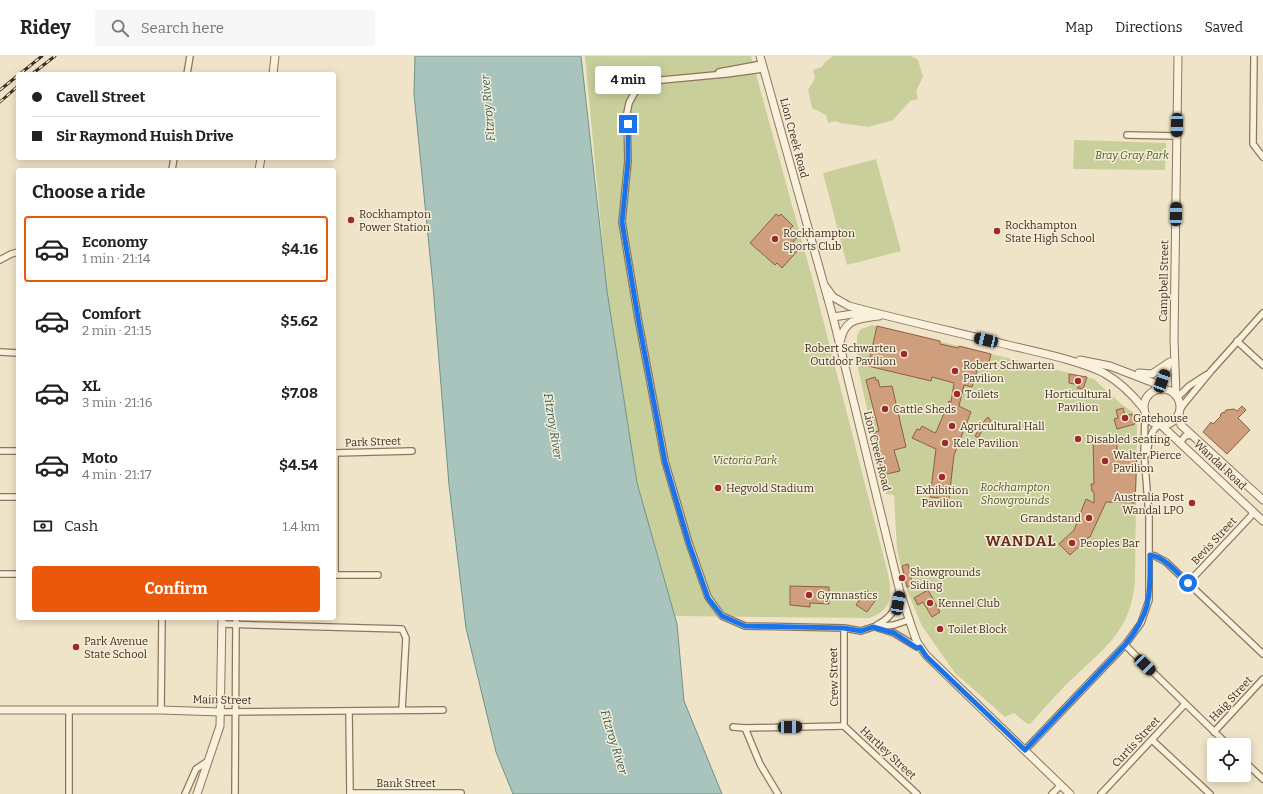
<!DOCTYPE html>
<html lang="en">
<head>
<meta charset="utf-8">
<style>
	body { margin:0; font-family:Bitter,serif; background:#f6f6f6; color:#222; height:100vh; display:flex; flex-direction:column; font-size:15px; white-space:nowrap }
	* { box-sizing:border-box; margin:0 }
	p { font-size:13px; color:#767676 }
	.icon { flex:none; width:22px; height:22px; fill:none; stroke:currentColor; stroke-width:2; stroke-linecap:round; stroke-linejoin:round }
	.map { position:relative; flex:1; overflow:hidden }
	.details { position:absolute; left:16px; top:112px; width:320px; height:452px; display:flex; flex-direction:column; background:#fff; border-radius:4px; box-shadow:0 2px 10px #0003 }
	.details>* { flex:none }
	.top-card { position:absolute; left:16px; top:16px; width:320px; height:88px; border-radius:4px; box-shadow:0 2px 10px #0003; display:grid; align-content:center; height:88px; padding:0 16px; background:#fff }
	.buttons { position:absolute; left:1207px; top:682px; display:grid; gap:8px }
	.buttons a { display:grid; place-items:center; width:44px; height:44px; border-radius:4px; background:#fff; box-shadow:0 2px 10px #0003; font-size:20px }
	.end { position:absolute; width:18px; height:18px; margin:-9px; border:5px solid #1a73e8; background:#fff; box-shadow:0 0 0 2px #fff }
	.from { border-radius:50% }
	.bubble { position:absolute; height:28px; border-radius:4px; background:#fff; box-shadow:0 2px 10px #0003; font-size:13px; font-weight:700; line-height:28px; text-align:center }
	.car { position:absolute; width:12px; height:24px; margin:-12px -6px; border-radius:5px; box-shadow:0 0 3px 1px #0007; background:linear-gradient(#222 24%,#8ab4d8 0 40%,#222 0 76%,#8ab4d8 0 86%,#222 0) }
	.top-card b { display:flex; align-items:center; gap:14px; height:38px; font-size:15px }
	.top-card b+b { border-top:1px solid #e0e0e0 }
	.top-card i { width:10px; height:10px; background:#222 }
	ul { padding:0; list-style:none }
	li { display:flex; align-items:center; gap:12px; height:66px; margin:0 8px 6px; padding:0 8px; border:2px solid transparent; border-radius:4px }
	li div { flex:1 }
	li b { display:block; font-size:15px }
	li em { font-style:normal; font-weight:700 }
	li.current { border-color:#ea580c }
	li>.icon { width:36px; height:36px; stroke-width:1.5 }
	h2 { padding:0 16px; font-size:18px; line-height:48px }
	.pay { display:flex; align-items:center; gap:10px; height:44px; padding:0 16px; font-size:15px }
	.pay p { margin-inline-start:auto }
	.primary-button { display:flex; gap:8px; margin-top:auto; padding:8px 16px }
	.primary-button a { flex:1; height:46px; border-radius:4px; background:#ea580c; color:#fff; font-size:16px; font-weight:700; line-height:46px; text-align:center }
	header { display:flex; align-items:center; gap:24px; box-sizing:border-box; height:56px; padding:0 20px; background:#fff; border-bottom:1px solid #e0e0e0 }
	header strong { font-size:19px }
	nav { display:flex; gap:22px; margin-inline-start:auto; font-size:14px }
	.search { width:280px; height:36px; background:#f6f6f6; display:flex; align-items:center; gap:10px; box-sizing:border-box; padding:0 14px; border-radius:4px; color:#767676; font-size:15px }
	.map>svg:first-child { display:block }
</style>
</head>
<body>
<header>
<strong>Ridey</strong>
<div class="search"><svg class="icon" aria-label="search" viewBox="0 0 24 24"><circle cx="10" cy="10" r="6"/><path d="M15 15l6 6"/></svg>Search here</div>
<nav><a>Map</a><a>Directions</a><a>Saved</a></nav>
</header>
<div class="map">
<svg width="1263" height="738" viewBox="0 0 1263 738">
	<rect width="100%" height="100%" fill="#f0e4c8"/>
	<g fill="#c9cf9b">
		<path d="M585,0H751L816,236L888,518C892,540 893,552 870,562L675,560L637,427L607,235Z"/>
		<polygon points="833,0 911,0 918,4 923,21 916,35 918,43 910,45 893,64 869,71 840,67 836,65 828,67 826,59 812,52 808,34 815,22 813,14 822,11 825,6"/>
		<polygon points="1074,84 1166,87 1165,114 1073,113"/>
		<polygon points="876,103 901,195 847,209 823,117"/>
		<path d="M873,269L1094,323L1120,347L1133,356L1137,367L1135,525C1131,574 1106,591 1072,623C1058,636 1044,653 1030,668L1026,667L1014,657L1005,661L955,617L922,570L906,532L897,494L894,439L886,438L857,308V279L861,273Z"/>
	</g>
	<polygon fill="#a9c4bc" stroke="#6f938a" points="415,0 581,0 607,235 637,427 677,568 684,645 722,738 513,738 496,696 466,572 449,429 433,230 414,38"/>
	<g fill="#cf9f7d" stroke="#8d5f41">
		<polygon points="776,158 779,160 781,158 793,170 790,173 798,180 793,186 800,192 782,212 777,207 775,209 750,187"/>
		<polygon points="877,270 940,285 940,288 958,292 959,290 991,298 988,310 979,308 972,331 964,329 959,350 971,356 954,399 949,443 930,441 936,393 912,382 917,373 920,374 922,370 935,377 937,374 949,345 951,346 954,327 932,321 931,325 868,310"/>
		<polygon points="1069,318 1087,321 1083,333 1077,332 1080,329 1069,327"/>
		<polygon points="875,321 876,324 878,324 880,331 892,330 906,391 894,394 900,415 882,419 874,376 879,375 866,324"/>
		<polygon points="1242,350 1246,354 1238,362 1250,374 1227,398 1203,376 1211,366 1213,368 1221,360 1220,359 1223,356 1224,357 1226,354 1234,353 1237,355"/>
		<polygon points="1123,352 1125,360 1132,358 1135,368 1117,373 1114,363 1118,362 1116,354"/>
		<polygon points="988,361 991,365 984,371 978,382 975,380 985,364"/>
		<polygon points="1093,382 1117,383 1117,398 1137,398 1135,447 1106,446 1090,481 1089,481 1070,499 1059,488 1074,474 1086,443 1094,447 1094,436 1092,435 1091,428 1094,428"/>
		<polygon points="908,508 913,530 907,531 902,510"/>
		<polygon points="790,530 829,531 829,548 810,547 810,551 790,549"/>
		<polygon points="866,534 877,542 867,556 856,549"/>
		<polygon points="928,534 940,556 932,561 923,546 918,549 914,542"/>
	</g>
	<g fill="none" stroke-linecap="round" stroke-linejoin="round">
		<defs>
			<g id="minor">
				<polyline points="1254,0 1253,88 1263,101"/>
				<polyline points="763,13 726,18 651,25 635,36 629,47 627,57 628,105 622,166 638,262 665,405 689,487 708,541 722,560 745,570 844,572 861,575 873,571 894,569 909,564"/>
				<polyline points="719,16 762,8"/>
				<polyline points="187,18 190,0"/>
				<polyline points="1127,79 1177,80"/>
				<polyline points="172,114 174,102"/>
				<polyline points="0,204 11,198 18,196"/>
				<polyline points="1237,285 1263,309"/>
				<polyline points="0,296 18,297"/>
				<polyline points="1178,341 1189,330 1206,319"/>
				<polyline points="1180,354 1183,349 1211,315 1263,257"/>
				<polyline points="1180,387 1185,380 1192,379"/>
				<polyline points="0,395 18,395"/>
				<polyline points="334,397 412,395"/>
				<path d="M1147,398C1149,386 1149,378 1158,369"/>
				<polyline points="0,441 18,441"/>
				<polyline points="1150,499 1155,500 1166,506 1263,598"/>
				<polyline points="0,518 18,518"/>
				<polyline points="334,519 378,519"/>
				<polyline points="335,519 335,397"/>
				<polyline points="1188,527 1251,460 1253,455"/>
				<polyline points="222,568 402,573 406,582 402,654"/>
				<path d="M877,569C892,561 897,552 900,536"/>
				<polyline points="844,572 844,670"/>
				<polyline points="878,572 894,577 917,591 920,591"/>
				<polyline points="1125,589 1228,689"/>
				<polyline points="161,654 162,562"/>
				<polyline points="349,655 350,738"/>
				<polyline points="221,656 443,654"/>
				<polyline points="844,670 917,738"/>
				<polyline points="733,671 745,672 844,670"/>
				<polyline points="745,672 760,708 778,738"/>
				<polyline points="1214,676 1263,623"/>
				<polyline points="1152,684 1210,738"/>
				<polyline points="1025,694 1125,589 1141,567 1149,544 1149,460 1144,396 1145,357"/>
				<polyline points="1244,705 1263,723"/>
				<polyline points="350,737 461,737"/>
				<polyline points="69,738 69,654"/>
				<polyline points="185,738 196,713 208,705"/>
				<polyline points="235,738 236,562"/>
				<polyline points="1052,738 1061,729"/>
				<polyline points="1101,738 1185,648"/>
			</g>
			<g id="tertiary">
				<polyline points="760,0 833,261 900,536 913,575 917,586 926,599 1070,738"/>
				<polyline points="273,18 275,0"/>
				<polyline points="259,114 261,102"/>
				<path d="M825,230L833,241L849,250C901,264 955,276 1008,289C1036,296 1078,304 1104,317C1120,326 1133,339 1144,353"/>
				<polyline points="833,261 853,258 867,258"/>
				<path d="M840,287C844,262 858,263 879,260"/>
				<polyline points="1080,304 1110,310 1154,327 1158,333"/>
				<polyline points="1139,317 1152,318 1170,306"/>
				<circle cx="1162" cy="351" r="18"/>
				<polyline points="1159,333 1169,307"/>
				<polyline points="1176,339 1174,283 1178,0"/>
				<polyline points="1179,358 1181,369 1263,444"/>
				<polyline points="1161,369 1263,465"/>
				<polyline points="0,654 161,654 221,656"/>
				<polyline points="197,738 220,670 222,562"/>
			</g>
		</defs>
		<use href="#minor" stroke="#8d765c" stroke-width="8"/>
		<use href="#tertiary" stroke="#8d765c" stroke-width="9"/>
		<use href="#minor" stroke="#faf1dc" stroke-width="5.5"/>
		<use href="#tertiary" stroke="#faf1dc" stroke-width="7"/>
		<defs>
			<g id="rail">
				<polyline points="32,18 55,0"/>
				<polyline points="0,34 42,0"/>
				<polyline points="0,46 18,30"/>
			</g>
		</defs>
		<use href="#rail" stroke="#3d2e20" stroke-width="3"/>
		<use href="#rail" stroke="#f7eed8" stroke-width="1.5" stroke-dasharray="4.5" stroke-linecap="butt"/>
	</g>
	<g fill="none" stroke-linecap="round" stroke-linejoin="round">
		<path stroke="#1a73e8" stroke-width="5" d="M628,68V105L622,166L638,262L665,406L689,488L708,542L722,560L745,570L844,572L861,575L873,571L894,577L917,592L920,591L926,600L1025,694L1125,589C1152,555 1150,540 1150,499C1165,501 1177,517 1188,527"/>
	</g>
	<g fill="#9e2a2b" stroke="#f7eed8" stroke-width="1.5">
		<circle cx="351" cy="164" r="4"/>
		<circle cx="997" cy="175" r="4"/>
		<circle cx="775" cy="183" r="4"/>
		<circle cx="904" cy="298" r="4"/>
		<circle cx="955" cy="315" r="4"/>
		<circle cx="1078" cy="325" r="4"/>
		<circle cx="957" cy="338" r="4"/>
		<circle cx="885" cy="353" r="4"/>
		<circle cx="1125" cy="362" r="4"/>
		<circle cx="952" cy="370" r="4"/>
		<circle cx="1078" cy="383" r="4"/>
		<circle cx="945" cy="387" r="4"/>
		<circle cx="1105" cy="405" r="4"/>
		<circle cx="942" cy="421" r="4"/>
		<circle cx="718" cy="432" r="4"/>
		<circle cx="1192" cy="447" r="4"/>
		<circle cx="1089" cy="462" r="4"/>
		<circle cx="1072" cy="487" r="4"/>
		<circle cx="902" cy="522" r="4"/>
		<circle cx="809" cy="539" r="4"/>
		<circle cx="930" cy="547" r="4"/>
		<circle cx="940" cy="573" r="4"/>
		<circle cx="76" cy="591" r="4"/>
	</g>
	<g text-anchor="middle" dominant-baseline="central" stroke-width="3" stroke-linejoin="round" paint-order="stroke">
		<g font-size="11" fill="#3d2e20" stroke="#f7eed8">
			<text transform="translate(794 82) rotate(75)">Lion Creek Road</text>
			<text transform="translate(1164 225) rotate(-89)">Campbell Street</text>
			<text transform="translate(373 386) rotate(-2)">Park Street</text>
			<text transform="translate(877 395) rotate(76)">Lion Creek Road</text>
			<text transform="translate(1220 409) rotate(43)">Wandal Road</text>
			<text transform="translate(1214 485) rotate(-47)">Bevis Street</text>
			<text transform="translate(834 621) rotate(-91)">Crew Street</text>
			<text transform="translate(1231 643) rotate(-47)">Haig Street</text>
			<text transform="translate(222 644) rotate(1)">Main Street</text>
			<text transform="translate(1136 686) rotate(-47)">Curtis Street</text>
			<text transform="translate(888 697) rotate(43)">Hartley Street</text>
			<text x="406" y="727">Bank Street</text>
		</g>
		<g font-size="11" font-style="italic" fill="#4d5a26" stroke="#f7eed8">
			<text x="1132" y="99">Bray Gray Park</text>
			<text x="745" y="404">Victoria Park</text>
			<text x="1015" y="431">Rockhampton<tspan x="1015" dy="13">Showgrounds</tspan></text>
		</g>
		<g font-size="11" fill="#3d2e20" stroke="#f7eed8" text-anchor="start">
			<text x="359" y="158">Rockhampton<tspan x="359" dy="13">Power Station</tspan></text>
			<text x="1005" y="169">Rockhampton<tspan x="1005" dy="13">State High School</tspan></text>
			<text x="783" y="177">Rockhampton<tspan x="783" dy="13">Sports Club</tspan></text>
			<text x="896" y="292" text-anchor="end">Robert Schwarten<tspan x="896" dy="13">Outdoor Pavilion</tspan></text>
			<text x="963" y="309">Robert Schwarten<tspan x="963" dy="13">Pavilion</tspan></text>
			<text x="965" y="338">Toilets</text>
			<text x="1078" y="338" text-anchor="middle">Horticultural<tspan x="1078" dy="13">Pavilion</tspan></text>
			<text x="893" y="353">Cattle Sheds</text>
			<text x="1133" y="362">Gatehouse</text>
			<text x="960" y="370">Agricultural Hall</text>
			<text x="1086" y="383">Disabled seating</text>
			<text x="953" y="387">Kele Pavilion</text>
			<text x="1113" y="399">Walter Pierce<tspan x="1113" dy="13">Pavilion</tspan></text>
			<text x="726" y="432">Hegvold Stadium</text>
			<text x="942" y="434" text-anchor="middle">Exhibition<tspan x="942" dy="13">Pavilion</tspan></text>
			<text x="1184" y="441" text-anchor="end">Australia Post<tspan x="1184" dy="13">Wandal LPO</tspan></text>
			<text x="1081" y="462" text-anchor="end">Grandstand</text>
			<text x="1080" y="487">Peoples Bar</text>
			<text x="910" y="516">Showgrounds<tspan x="910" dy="13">Siding</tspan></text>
			<text x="817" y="539">Gymnastics</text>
			<text x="938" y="547">Kennel Club</text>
			<text x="948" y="573">Toilet Block</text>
			<text x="84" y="585">Park Avenue<tspan x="84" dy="13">State School</tspan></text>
		</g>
		<g font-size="12" font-style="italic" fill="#2f5d5a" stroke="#f7eed8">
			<text transform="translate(488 52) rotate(-95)">Fitzroy River</text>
			<text transform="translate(553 370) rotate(81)">Fitzroy River</text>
			<text transform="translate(614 686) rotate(73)">Fitzroy River</text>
		</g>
		<g font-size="15" font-weight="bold" letter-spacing="1" fill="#6b2e1e" stroke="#f7eed8">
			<text x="1021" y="485">WANDAL</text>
		</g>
	</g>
</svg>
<div class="buttons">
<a><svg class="icon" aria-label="locate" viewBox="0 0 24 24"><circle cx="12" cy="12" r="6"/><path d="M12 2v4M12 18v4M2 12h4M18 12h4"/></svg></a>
</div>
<i class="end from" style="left:1188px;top:527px"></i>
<i class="end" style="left:628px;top:68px"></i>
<div class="bubble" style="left:595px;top:10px;width:66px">4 min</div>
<i class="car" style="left:1177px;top:69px;rotate:181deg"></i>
<i class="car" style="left:1176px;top:158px;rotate:1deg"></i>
<i class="car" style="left:986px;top:284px;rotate:283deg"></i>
<i class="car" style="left:1162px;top:325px;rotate:20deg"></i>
<i class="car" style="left:898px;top:547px;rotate:10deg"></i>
<i class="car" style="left:1145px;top:609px;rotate:134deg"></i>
<i class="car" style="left:790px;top:671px;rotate:89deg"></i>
<div class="top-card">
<b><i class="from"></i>Cavell Street</b>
<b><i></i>Sir Raymond Huish Drive</b>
</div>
<section class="details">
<h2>Choose a ride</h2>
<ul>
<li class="current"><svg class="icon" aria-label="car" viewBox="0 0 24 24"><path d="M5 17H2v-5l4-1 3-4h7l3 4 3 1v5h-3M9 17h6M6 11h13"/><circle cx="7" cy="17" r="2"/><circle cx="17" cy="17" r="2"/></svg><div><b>Economy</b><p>1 min · 21:14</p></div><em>$4.16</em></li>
<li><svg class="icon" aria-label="car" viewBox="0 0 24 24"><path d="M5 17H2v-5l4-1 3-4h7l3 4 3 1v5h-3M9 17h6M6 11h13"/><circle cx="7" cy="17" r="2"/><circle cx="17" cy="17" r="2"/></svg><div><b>Comfort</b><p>2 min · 21:15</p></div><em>$5.62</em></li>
<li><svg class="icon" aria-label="car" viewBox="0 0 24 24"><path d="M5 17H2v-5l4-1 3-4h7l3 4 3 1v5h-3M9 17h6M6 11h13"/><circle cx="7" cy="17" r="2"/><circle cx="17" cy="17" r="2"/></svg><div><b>XL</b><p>3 min · 21:16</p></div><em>$7.08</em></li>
<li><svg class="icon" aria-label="car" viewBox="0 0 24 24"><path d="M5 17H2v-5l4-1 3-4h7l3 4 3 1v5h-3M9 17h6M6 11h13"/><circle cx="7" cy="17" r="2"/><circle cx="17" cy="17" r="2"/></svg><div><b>Moto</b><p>4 min · 21:17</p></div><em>$4.54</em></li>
</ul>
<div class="pay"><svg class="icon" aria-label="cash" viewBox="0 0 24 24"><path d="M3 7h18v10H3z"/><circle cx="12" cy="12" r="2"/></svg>Cash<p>1.4 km</p></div>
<div class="primary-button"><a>Confirm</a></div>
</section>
</div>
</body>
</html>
